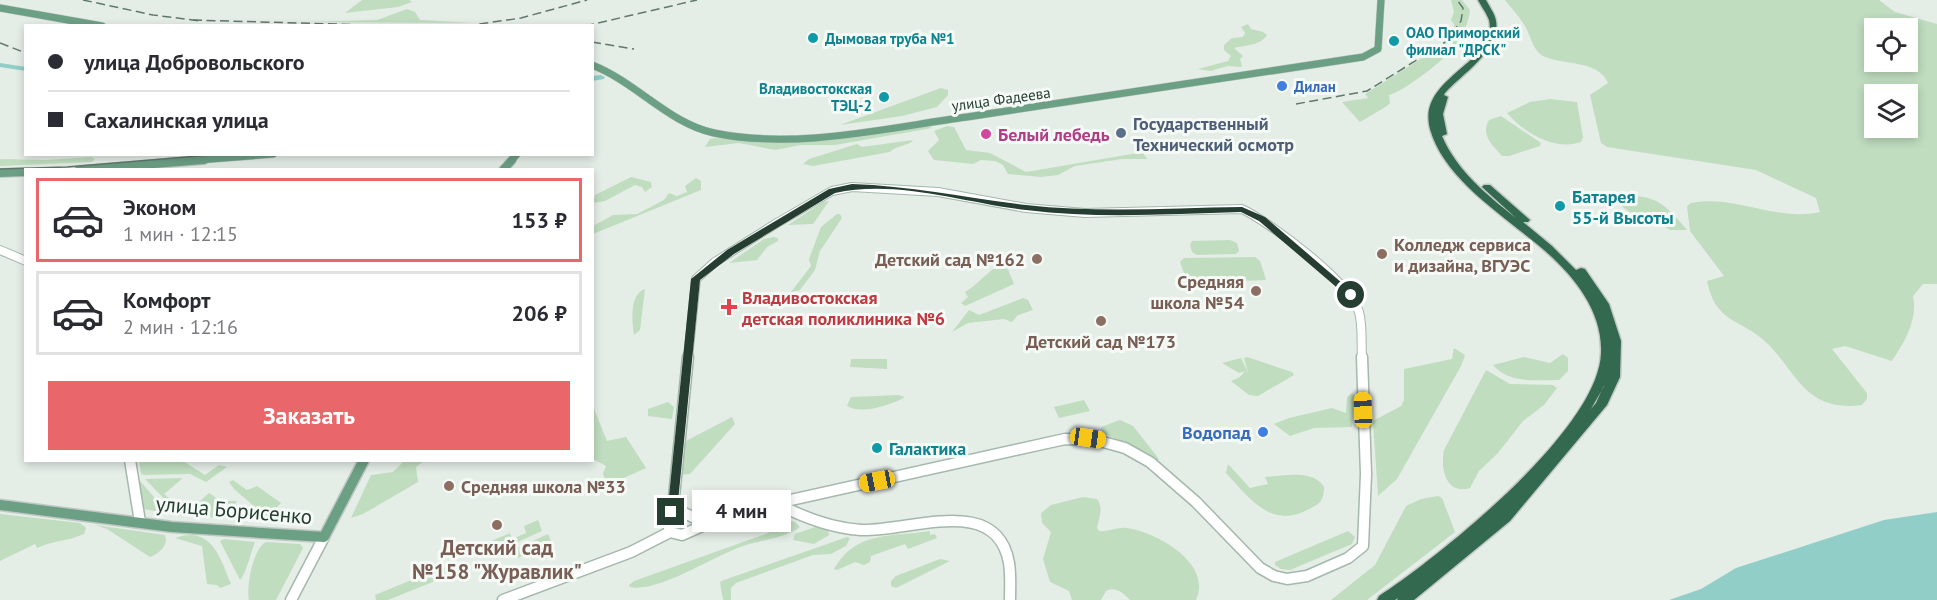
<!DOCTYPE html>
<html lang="ru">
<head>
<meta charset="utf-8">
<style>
	body { margin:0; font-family:"PT Sans",sans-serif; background:#f2f2f3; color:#2b2b33; height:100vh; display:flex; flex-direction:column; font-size:22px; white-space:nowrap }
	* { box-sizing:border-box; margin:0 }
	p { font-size:20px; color:#7c7c81 }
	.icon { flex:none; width:33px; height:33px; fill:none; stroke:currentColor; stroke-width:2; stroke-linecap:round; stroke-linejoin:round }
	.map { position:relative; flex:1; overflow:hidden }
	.sheet { position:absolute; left:24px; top:168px; width:570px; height:294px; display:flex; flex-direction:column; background:#fff; border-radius:0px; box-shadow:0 3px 9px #0003 }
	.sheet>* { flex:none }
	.top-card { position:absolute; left:24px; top:24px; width:570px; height:132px; border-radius:0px; box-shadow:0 3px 9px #0003; display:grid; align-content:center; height:132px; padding:0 24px; background:#fff }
	.buttons { position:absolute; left:1864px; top:18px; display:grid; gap:12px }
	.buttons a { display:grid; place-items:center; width:54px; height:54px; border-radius:0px; background:#fff; box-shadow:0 3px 9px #0003; font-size:30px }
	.end { position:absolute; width:27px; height:27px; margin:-14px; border:8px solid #253e31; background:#fff; box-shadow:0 0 0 3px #fff }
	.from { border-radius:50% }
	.bubble { position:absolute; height:42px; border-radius:0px; background:#fff; box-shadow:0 3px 9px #0003; font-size:20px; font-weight:700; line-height:42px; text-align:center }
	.car { position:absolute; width:18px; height:36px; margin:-18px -9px; border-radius:8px; box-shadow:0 0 4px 2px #0007; background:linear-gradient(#f5c518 24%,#345 0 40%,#f5c518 0 76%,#345 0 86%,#f5c518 0) }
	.top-card b { display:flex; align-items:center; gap:21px; height:57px; font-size:22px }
	.top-card b+b { border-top:2px solid #e1e1e2 }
	.top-card i { width:15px; height:15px; background:#2b2b33 }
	ul { padding:10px 0 0; list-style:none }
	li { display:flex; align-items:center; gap:18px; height:84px; margin:0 12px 9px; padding:0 12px; border:3px solid #e1e1e2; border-radius:0px }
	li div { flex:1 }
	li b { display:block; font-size:22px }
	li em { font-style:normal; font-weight:700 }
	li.selected { border-color:#e9676a }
	li>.icon { width:54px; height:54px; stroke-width:1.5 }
	.button { display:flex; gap:12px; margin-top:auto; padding:12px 24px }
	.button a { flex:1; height:69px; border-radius:0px; background:#e9676a; color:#fff; font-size:24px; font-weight:700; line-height:69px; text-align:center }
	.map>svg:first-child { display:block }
</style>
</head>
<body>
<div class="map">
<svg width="1937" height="600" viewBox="0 0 1937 600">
	<rect width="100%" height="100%" fill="#e5ede7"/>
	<g fill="#c0ddc0" fill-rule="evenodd">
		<polygon points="362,0 409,0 412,2 398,7 345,13"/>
		<path d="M1451,0H1462L1470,10C1469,20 1465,29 1462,37C1457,51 1404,92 1389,95L1390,103L1387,106L1360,122L1342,102L1368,98L1365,94L1449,41L1454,34V24L1451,20L1454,12Z"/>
		<path d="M1505,0H1879L1895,12L1937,24V284H1923L1913,296C1918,320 1905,341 1892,361L1845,346L1832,349L1867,393V399L1862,405C1806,412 1799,376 1768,344C1742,318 1716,325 1707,281L1724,276L1690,231L1687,206L1691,203C1734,194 1777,222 1820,212L1816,198L1756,170L1607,147L1601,143L1590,95L1608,83C1598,60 1565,65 1545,57C1533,52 1531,36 1525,26C1520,17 1511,8 1505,0ZM1875,28H1908V62H1875ZM1908,94V128H1875V94Z"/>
		<polygon points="407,9 415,12 420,20 473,23 309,22 377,20"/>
		<path d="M1248,24L1251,29L1263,32L1267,35C1260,46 1245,45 1234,48L1243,56L1240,59L1242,67L1228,66L1210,71L1198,69L1228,61L1231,56L1224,50V45L1232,38L1243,37L1245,33L1241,27Z"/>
		<polygon points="941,88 948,90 948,95 937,107 902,116 840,125"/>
		<path d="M1550,99L1577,102L1583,137L1581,142C1555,151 1524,133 1507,113L1530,102Z"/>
		<path d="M1501,116L1541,143L1540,146L1509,156H1502C1493,146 1480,135 1489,120Z"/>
		<polygon points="929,126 932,128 835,145 801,145 775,150 739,143 705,147 710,139 716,138 775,143 860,137"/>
		<polygon points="947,126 954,127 966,150 990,153 1026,172 1138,153 1143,153 1147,159 1122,159 1075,166 1058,175 1041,177 1008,174 1003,165 995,161 981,160 973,164 934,160 928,151 939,140 934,131"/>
		<path d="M913,140C909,146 896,145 890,152L813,166L803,164L809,159L857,144L862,147Z"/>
		<polygon points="91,157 95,159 92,162 0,166 0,159 46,160"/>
		<polygon points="631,177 651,182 652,187 645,192 642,187 635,185 605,201 593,203 595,195"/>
		<polygon points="696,178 701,181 701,190 593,234 593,226 613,215 637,214 664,200 669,193 677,196 687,192 685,186"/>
		<path d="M1608,195C1652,196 1658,195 1687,230H1670L1651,218L1629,212Z"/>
		<polygon points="829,201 813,224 788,225 823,202"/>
		<polygon points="837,214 840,214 842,218 820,251 815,270 800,290 791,292 811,266 809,259 821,227"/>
		<polygon points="773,237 778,238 778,241 767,247 757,260 729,263 764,239"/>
		<polygon points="1230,240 1237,243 1239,251 1236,254 1197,255 1192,252 1190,245 1192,241"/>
		<path d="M998,252H1001L1014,284L965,306L961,303L968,297L965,292C977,285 983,276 995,268L989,258Z"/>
		<polygon points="1255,257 1260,261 1266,280 1191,283 1187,281 1180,262 1184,258"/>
		<path d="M645,289L640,330L634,335C632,322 629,294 645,289Z"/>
		<polygon points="1023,298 1028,300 1033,310 1018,315 1012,322 1004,319 968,323 952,332 969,310 979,315"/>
		<polygon points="1454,348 1465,355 1461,366 1397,479 1378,496 1373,421 1401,406 1404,400 1404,369 1452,359"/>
		<path d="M1563,354L1568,358V371L1559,380C1537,380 1509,384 1493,365L1524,357L1550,363Z"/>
		<polygon points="1247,357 1292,372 1294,375 1258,396 1249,395 1231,381 1240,377 1245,371 1239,373 1222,363 1241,358 1248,373 1244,358"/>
		<polygon points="851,359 887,359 887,369 850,367"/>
		<path d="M1486,370L1510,384L1553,385L1557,388L1544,405L1523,421L1498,453L1479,471L1470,488C1446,495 1440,469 1444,450Z"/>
		<polygon points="1352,393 1355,396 1352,427 1314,428 1290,436 1274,424 1289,418 1332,408 1346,413 1347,397"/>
		<path d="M898,395L905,397C891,405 861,415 847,406L851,397Z"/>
		<polygon points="1084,400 1090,411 1059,418 1054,407"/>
		<polygon points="668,402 674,407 672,419 648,416 648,409"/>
		<polygon points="592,404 607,441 626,437 646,468 608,485 603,474 606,466 593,459"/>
		<polygon points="732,417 735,424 690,474 680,475 682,443"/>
		<polygon points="1120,420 1133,426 1159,459 1157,461 1133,446 1102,433 1101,427"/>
		<polygon points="139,461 183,461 205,475 219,465 227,467 206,482 190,474 144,475 141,474"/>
		<polygon points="404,461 424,461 416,467 418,482 363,514 351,518 371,475 393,472"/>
		<path d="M1228,464L1250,488L1268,484L1265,477C1282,476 1314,469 1324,487C1324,501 1320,504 1307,510C1271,529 1249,498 1226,473Z"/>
		<polygon points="183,478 164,494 177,505 185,504 182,517 145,479"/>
		<polygon points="138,479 139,480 168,513 143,509"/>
		<polygon points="233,480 247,490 257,486 281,503 273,511 288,524 272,522 234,489 229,482"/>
		<polygon points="209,493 221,501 237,501 234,506 245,517 252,513 257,520 189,516 190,502 198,503"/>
		<polygon points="1438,496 1442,498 1455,532 1367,600 1331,600 1375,565 1406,506 1421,499"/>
		<path d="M1083,497L1097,499C1104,509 1099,517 1097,528L1099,531C1109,532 1117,527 1127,528C1156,532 1213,563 1196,600H1130C1123,593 1116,586 1106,591L1101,600H1072L1069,591L1050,582L1043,559L1051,532L1042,523L1041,513L1051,505Z"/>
		<path d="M0,514L80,523L86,528L84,534C68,541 52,541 37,548L35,544L0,561Z"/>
		<path d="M773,516L795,522L800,527C786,538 760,540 743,546C713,556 659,593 630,587L629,585L634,581L771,532L774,527Z"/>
		<polygon points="538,520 542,531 491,554 487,543 510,533 512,539 526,533 524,526"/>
		<path d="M95,525L165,535C169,545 159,554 150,557L107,529Z"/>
		<polygon points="815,527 828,530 829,535 814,544 793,540 795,534"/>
		<path d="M930,531V535L935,534L937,538L908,549L905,544L871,556L870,562L864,565L855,562L837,570L834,569C856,530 893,537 930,531Z"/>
		<polygon points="1348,531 1355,537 1352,544 1290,570 1281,569 1275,565 1275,562"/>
		<polygon points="548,534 552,544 518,558 515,549"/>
		<polygon points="847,537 850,538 846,546 831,554 813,555 736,583 731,588 731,600 723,600 720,582 724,580"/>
		<path d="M175,538C211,525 220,557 231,584L220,588L217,585L207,584L202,546Z"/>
		<path d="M224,539L255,542C251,552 246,574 240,580L220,541Z"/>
		<path d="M266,542L300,544L303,548L276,600H249C246,587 253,548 266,542Z"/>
		<polygon points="940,559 950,561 896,588 891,586 891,581 896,576"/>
		<polygon points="448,565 450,575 388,600 376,600 375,595"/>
	</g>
	<polygon fill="#91cec7" points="1937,512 1937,600 1669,600 1701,589 1736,568 1884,520"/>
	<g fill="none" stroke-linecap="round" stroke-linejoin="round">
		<g fill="#91cec7" fill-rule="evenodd">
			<polygon points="0,63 26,67 26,71 0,67"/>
			<polygon points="601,75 605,77 604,79 592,81 592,76"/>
		</g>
		<defs>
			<g id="secondary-far1">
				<polyline points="0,250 26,261"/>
				<path d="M688,358L696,279L715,262L777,223L832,191L852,187L938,192L1026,208L1085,213L1242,209C1271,223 1350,282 1359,312C1363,326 1361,344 1362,358"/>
			</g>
			<g id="secondary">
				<polyline points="130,460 140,522"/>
				<path d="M774,502C800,516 831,528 861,530C909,532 997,493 1009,563C1011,575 1010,588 1010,600"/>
				<polyline points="672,517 688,357"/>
				<polyline points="693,517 746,510 1065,439 1096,440 1125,448 1150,462 1196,502 1260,568 1274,576 1287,579 1307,576 1348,558 1363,546 1366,474 1362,357"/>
				<polyline points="670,532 682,535 725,516"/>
				<polyline points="670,532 668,523 672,517 684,513 693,517"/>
				<polyline points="291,600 324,537"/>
				<polyline points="503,600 631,552 670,532"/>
			</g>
			<g id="primary-far2">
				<polyline points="0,8 102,26"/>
				<path d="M592,65C636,82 668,123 714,133C796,150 886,128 967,117C1099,98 1231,78 1363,57L1378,49L1381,0"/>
				<polyline points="186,161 273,154"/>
				<polyline points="511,161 517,154"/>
			</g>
			<g id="primary-far1">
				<polyline points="79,170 204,160"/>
				<polyline points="503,170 512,160"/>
				<polyline points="0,173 26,172"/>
			</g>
			<polyline id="primary" points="0,505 172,527 324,537 364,460"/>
			<path id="highway" d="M1478,0H1486C1489,6 1495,14 1496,21C1501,50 1462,74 1445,93L1444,95L1448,97L1443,114L1447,134L1442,136C1457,171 1487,195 1516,218L1482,187L1484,185H1490L1530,220L1528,222H1523L1552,246L1576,270L1581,268L1585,269L1609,304L1621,341L1620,377L1607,405L1510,521L1414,600H1397L1398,598L1395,600H1377L1379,596C1440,556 1599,429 1601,353C1603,311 1573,275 1544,250C1506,217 1444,180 1430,129C1416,77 1499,63 1489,20C1487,14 1481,6 1478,0ZM1604,385L1596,403L1591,409L1603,388Z"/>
		</defs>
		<use href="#secondary-far1" stroke="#a4b8ac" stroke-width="10"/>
		<use href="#secondary" stroke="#a4b8ac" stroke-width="13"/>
		<use href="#primary-far2" stroke="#c2c9c5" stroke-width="8"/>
		<use href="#primary-far1" stroke="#c2c9c5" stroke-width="10"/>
		<use href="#primary" stroke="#c2c9c5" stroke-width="13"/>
		<use href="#highway" stroke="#c2c9c5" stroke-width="3"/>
		<use href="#secondary-far1" stroke="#fff" stroke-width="8"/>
		<use href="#secondary" stroke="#fff" stroke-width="10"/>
		<use href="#primary-far2" stroke="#6ca085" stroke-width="7"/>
		<use href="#primary-far1" stroke="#6ca085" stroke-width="8"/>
		<use href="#primary" stroke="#6ca085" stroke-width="10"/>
		<use href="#highway" fill="#33694f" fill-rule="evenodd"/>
		<polyline stroke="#60796c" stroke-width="1.5" points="0,169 67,167 222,154"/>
		<g stroke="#60796c" stroke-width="1.5" stroke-dasharray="9 4.5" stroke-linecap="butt">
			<polyline points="83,0 153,15 201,21"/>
			<polyline points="193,20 403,26"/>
			<polyline points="466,26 521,18 587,0"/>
			<polyline points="585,26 697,0"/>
			<polyline points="592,42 634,49"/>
			<polyline points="0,43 26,53"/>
			<polyline points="1296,104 1367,91 1447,41 1461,21 1463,8 1457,0"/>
		</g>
	</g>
	<path fill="#253e31" d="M852,184C911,186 967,198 1026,205C1097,213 1170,208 1242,207L1265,217L1356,295L1348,297L1259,221L1241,212C1169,214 1097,219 1026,210C965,203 896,179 835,193L734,254L700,280L677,512L676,516H667L691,279L727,250L829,189Z"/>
	<g fill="#0f9aa8" stroke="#f5faf6" stroke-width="2">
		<circle cx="813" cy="38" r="6"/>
		<circle cx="1394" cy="41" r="6"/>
		<circle cx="884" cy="97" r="6"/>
		<circle cx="1560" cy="206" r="6"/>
		<circle cx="877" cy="448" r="6"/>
	</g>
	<g fill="#3f7fe0" stroke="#f5faf6" stroke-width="2">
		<circle cx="1282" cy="86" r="6"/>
		<circle cx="1263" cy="432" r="6"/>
	</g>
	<circle fill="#5c6f8a" stroke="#f5faf6" stroke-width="2" cx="1121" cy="133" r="6"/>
	<circle fill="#d1479c" stroke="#f5faf6" stroke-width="2" cx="986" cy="134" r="6"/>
	<g fill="#8d6e63" stroke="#f5faf6" stroke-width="2">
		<circle cx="1382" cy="254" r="6"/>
		<circle cx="1037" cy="259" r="6"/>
		<circle cx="1256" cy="291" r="6"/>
		<circle cx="1101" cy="321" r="6"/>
		<circle cx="449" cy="486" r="6"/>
		<circle cx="497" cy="525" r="6"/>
	</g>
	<path fill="#e0444e" stroke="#f5faf6" stroke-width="2" d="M726 298h6v6h6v6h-6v6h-6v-6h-6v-6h6z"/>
	<g text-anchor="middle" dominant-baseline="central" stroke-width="6" stroke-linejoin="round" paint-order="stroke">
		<g font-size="15" font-weight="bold" fill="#0d838f" stroke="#f5faf6" text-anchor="start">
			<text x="1406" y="32">ОАО Приморский<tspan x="1406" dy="17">филиал "ДРСК"</tspan></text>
			<text x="825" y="38">Дымовая труба №1</text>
			<text x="872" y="88" text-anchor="end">Владивостокская<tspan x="872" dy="17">ТЭЦ-2</tspan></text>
		</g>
		<g font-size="15" font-weight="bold" fill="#366cbe" stroke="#f5faf6" text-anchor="start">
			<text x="1294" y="86">Дилан</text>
		</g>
		<g font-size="15" fill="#253e31" stroke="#f5faf6">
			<text transform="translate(1001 99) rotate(-8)">улица Фадеева</text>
		</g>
		<g font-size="18" font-weight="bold" fill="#4e5e75" stroke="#f5faf6" text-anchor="start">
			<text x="1133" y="123">Государственный<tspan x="1133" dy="21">Технический осмотр</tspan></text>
		</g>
		<g font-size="18" font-weight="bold" fill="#b23c85" stroke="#f5faf6" text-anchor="start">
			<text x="998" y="134">Белый лебедь</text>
		</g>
		<g font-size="18" font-weight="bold" fill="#0d838f" stroke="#f5faf6" text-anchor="start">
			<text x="1572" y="196">Батарея<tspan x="1572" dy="21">55-й Высоты</tspan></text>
			<text x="889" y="448">Галактика</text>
		</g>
		<g font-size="18" font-weight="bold" fill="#785e54" stroke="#f5faf6" text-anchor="start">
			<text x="1394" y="244">Колледж сервиса<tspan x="1394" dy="21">и дизайна, ВГУЭС</tspan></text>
			<text x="1025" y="259" text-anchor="end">Детский сад №162</text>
			<text x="1244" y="281" text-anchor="end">Средняя<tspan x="1244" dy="21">школа №54</tspan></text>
			<text x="1101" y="341" text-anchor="middle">Детский сад №173</text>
			<text x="461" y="486">Средняя школа №33</text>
		</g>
		<g font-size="18" font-weight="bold" fill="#be3a42" stroke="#f5faf6" text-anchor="start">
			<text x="742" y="297">Владивостокская<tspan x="742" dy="21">детская поликлиника №6</tspan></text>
		</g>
		<g font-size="18" font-weight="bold" fill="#366cbe" stroke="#f5faf6" text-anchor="end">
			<text x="1251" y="432">Водопад</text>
		</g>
		<g font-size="21" fill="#253e31" stroke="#f5faf6">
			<text transform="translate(234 510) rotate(5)">улица Борисенко</text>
		</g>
		<g font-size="21" font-weight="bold" fill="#785e54" stroke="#f5faf6">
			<text x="497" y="547">Детский сад<tspan x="497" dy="24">№158 "Журавлик"</tspan></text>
		</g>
	</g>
</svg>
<div class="buttons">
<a><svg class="icon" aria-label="locate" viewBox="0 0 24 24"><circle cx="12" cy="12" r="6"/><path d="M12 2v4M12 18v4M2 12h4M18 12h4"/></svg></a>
<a><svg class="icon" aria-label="layers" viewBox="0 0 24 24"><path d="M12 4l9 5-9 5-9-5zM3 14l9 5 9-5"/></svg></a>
</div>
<i class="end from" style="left:1351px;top:295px"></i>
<i class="end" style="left:671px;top:512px"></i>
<div class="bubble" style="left:692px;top:490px;width:99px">4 мин</div>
<i class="car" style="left:1363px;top:410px;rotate:358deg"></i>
<i class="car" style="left:1088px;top:438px;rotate:98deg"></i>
<i class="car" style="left:877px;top:481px;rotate:259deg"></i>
<div class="top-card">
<b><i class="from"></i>улица Добровольского</b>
<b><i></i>Сахалинская улица</b>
</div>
<section class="sheet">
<ul>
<li class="selected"><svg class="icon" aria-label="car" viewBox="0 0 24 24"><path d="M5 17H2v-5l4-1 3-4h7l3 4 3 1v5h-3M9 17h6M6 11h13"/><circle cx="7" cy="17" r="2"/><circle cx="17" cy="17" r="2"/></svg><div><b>Эконом</b><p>1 мин · 12:15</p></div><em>153 ₽</em></li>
<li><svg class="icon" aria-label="car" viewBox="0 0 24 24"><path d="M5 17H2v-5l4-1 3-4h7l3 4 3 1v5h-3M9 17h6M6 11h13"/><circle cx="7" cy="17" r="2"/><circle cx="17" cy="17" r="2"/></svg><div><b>Комфорт</b><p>2 мин · 12:16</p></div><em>206 ₽</em></li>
</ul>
<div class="button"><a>Заказать</a></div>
</section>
</div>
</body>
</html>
